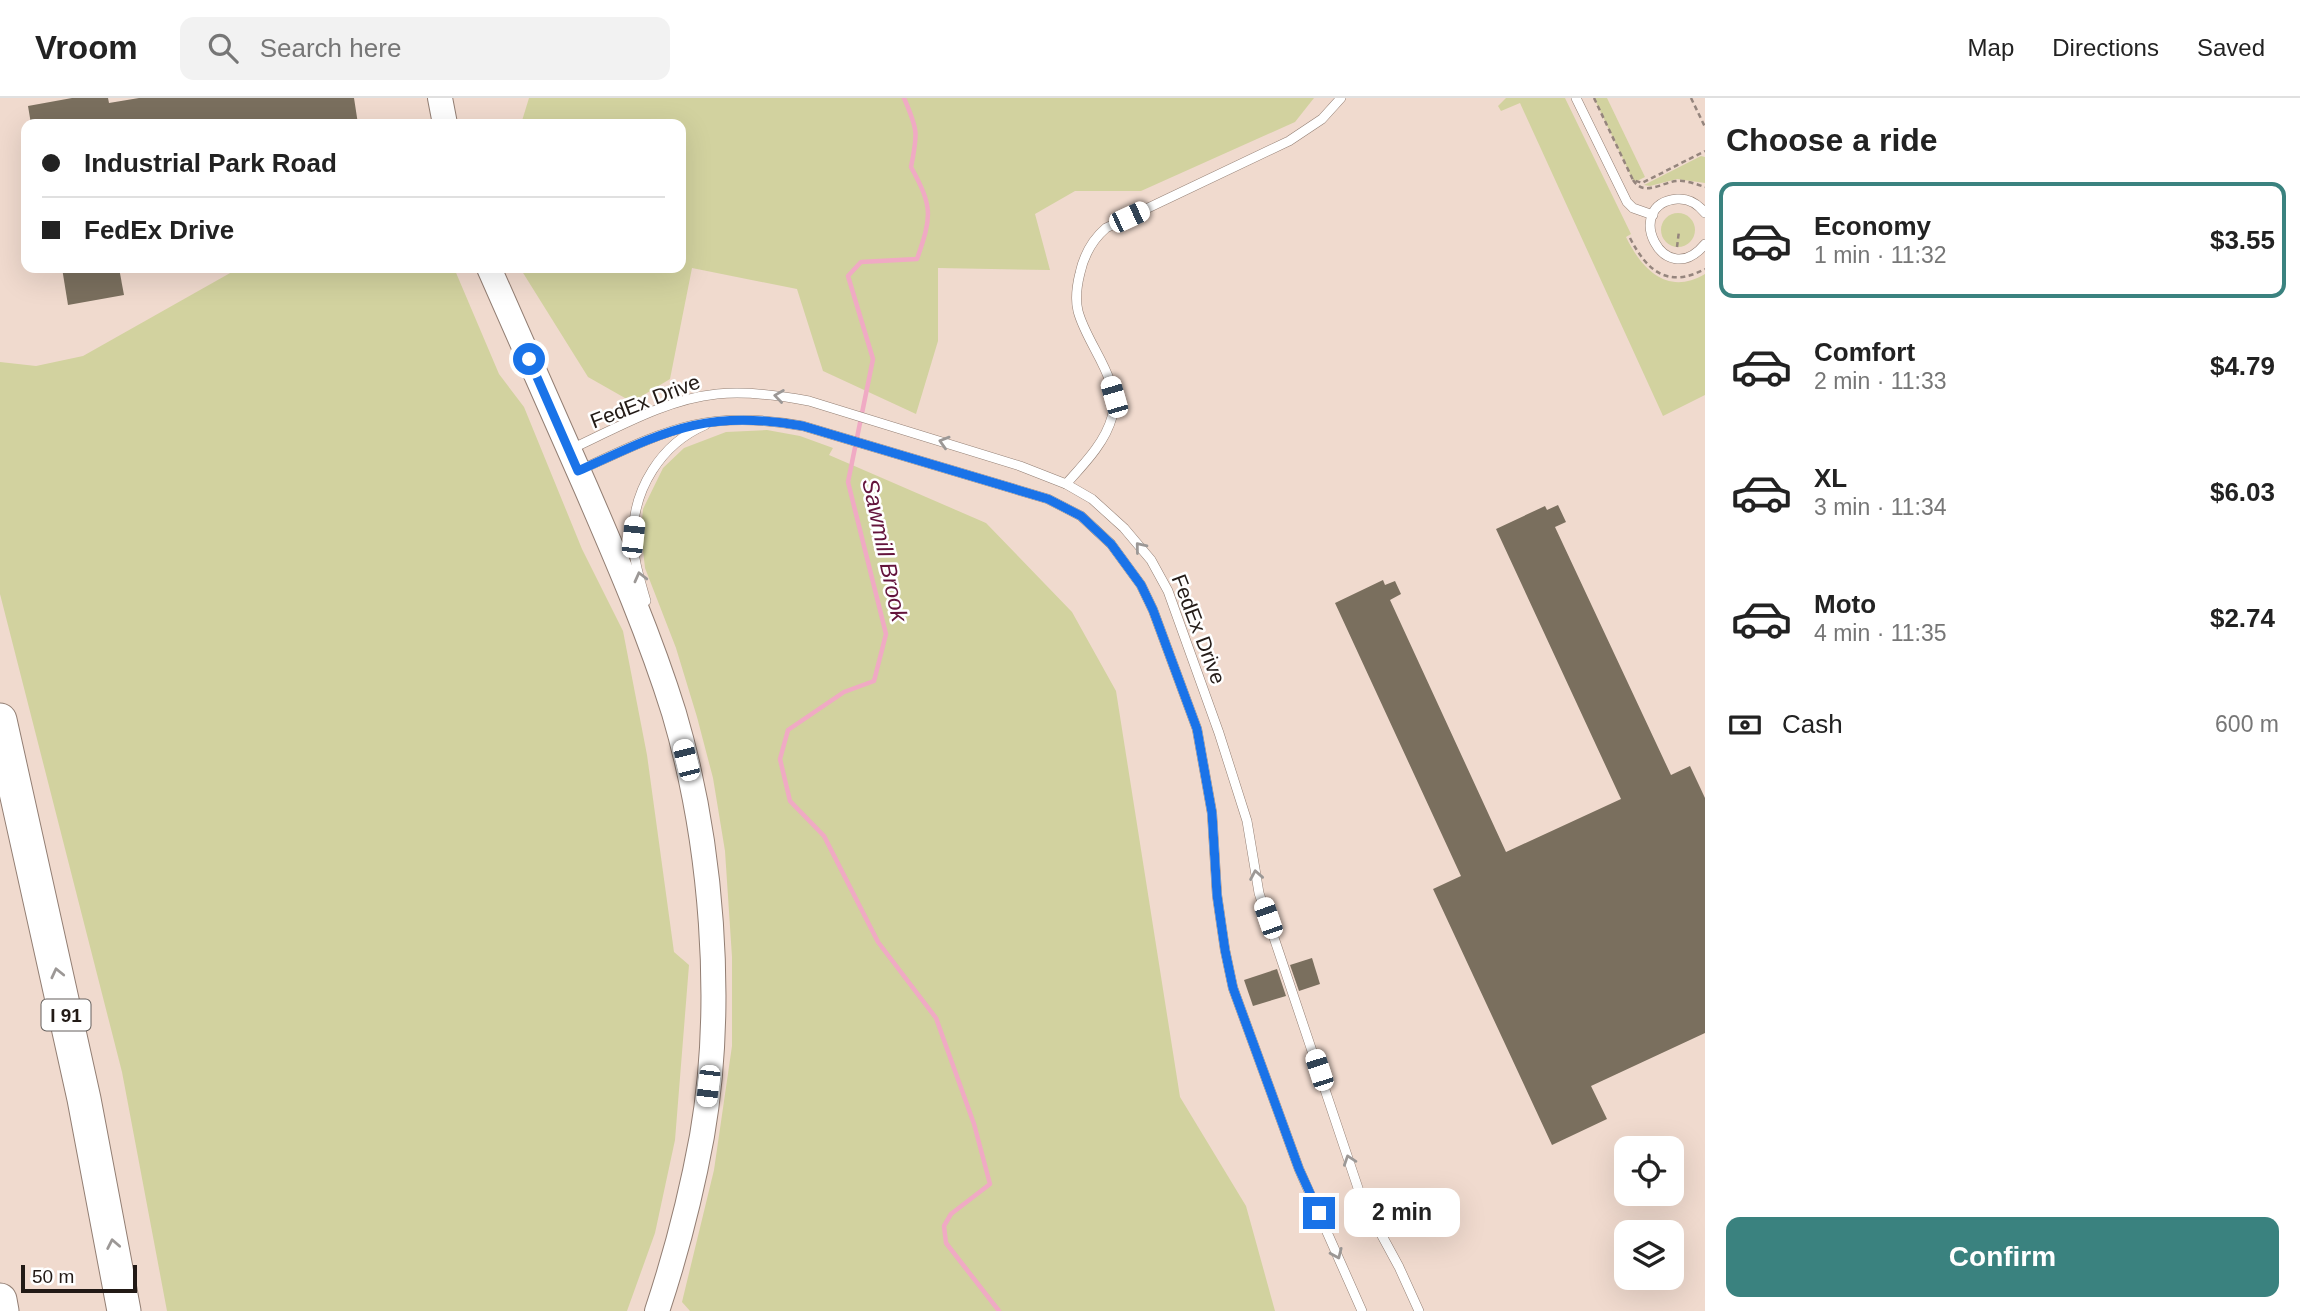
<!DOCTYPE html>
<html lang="en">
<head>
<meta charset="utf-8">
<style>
	body { margin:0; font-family:Arial,sans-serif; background:#f2f2f2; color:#222; height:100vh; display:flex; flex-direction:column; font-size:26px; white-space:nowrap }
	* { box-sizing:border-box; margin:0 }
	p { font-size:23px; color:#767676 }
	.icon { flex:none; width:38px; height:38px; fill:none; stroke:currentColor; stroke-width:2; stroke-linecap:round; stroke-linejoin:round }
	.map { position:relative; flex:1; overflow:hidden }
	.drawer { display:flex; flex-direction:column; background:#fff; width:595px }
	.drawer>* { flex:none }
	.guide { position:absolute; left:21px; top:21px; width:665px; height:154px; border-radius:14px; box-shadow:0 7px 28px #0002; display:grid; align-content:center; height:154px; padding:0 21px; background:#fff }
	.buttons { position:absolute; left:1614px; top:1038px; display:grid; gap:14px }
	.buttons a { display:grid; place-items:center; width:70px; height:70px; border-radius:14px; background:#fff; box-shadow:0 7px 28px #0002; font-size:35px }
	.scale { position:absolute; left:21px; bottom:18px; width:116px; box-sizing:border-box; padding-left:7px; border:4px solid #221a16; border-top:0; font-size:19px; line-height:24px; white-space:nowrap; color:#221a16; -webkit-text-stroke:5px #fff; paint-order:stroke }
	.end { position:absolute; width:32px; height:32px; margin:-16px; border:9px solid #1a73e8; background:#fff; box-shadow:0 0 0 4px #fff }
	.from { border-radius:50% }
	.bubble { position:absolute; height:49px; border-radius:14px; background:#fff; box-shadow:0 7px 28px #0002; font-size:23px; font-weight:700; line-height:49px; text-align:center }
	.car { position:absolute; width:21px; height:42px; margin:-21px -10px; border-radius:9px; box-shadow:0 0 5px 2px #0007; background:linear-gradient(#fff 24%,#345 0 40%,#fff 0 76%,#345 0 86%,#fff 0) }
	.guide b { display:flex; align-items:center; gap:24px; height:66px; font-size:26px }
	.guide b+b { border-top:2px solid #e0e0e0 }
	.guide i { width:18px; height:18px; background:#222 }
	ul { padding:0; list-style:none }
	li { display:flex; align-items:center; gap:21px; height:116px; margin:0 14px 10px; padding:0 7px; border:4px solid transparent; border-radius:14px }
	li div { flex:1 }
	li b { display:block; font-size:26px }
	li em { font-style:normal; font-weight:700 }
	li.active { border-color:#3a827f }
	li>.icon { width:63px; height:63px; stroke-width:1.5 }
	h2 { padding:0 21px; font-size:32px; line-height:84px }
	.pay { display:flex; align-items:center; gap:18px; height:77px; padding:0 21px; font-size:26px }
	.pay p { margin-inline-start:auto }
	.action { display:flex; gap:14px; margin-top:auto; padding:14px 21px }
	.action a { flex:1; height:80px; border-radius:14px; background:#3a827f; color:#fff; font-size:28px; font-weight:700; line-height:80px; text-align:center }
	header { display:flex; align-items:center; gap:42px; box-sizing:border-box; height:98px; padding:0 35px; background:#fff; border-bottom:2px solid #e0e0e0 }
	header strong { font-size:33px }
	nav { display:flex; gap:38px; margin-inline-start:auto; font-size:24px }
	.search { width:490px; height:63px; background:#f2f2f2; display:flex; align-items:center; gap:18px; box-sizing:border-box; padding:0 24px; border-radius:14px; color:#767676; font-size:26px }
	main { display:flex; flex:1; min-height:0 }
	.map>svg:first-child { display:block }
</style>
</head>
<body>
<header>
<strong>Vroom</strong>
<div class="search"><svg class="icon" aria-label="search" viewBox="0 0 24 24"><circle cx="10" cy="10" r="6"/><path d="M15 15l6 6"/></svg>Search here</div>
<nav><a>Map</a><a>Directions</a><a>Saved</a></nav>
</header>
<main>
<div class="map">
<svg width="1705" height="1213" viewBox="0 0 1705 1213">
	<rect width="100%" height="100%" fill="#f0dace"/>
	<g fill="#d2d29f">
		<polygon points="529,0 1314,0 1295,24 1141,93 1075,93 1035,116 1050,172 938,170 938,243 916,316 823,273 797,191 692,170 670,281 632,304 588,279 520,170 681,170 681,26 521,26"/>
		<path d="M1506,0H1565L1631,136L1626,139C1642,172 1668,198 1705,176V297L1663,318L1520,5L1501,13L1498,8Z"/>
		<polygon points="1594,0 1607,0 1645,79 1637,83 1633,82"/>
		<polygon points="1701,58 1705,59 1705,85 1677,81 1650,88 1644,87"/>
		<circle cx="1678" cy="132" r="17"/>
		<polygon points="239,170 454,170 499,276 524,309 582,451 623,533 647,657 674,854 689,867 675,1042 655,1135 627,1213 167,1213 122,974 0,496 0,264 36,268 83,258"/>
		<polygon points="767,332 800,338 833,350 829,357 986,425 1072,514 1116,593 1180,999 1246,1108 1275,1213 690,1213 682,1204 714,1072 732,948 732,859 725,753 713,680 697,619 676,550 645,470 641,434 643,411 663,370 684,350 726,334"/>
	</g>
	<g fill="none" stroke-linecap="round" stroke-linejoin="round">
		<path stroke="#f0aac4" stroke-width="4.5" d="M904,0C918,32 918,35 911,69C933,109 932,118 917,161L861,164L848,178L873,261L848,384L886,536L874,583L844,594L788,632L780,661L790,703L824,738L878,844L936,920L974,1026L990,1086L951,1116L944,1128L946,1145L999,1213"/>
	</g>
	<g fill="#7a6f5e">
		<polygon points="72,0 108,0 109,5 139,0 354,0 358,26 31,26 28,8"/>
		<polygon points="62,170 119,170 124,197 68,207"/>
		<polygon points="1558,407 1566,424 1555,429 1671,677 1690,668 1705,700 1705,935 1591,988 1607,1021 1552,1047 1433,791 1461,778 1335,505 1383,482 1385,487 1395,483 1401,496 1390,502 1506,754 1621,701 1496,431 1545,408 1547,412"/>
		<polygon points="1312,860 1320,886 1299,893 1290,867"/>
		<polygon points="1277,871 1286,898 1253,908 1244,882"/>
	</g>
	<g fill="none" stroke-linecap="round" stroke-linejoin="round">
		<defs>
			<g id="lane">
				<polyline points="1576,0 1627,104 1633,110 1653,117"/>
				<path d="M1705,115C1698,106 1689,100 1677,101C1621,106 1664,196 1705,146"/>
				<path d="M569,352C615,331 666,301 717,296C748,293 778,297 809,303L1020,368L1066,386L1092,401L1124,430L1151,462L1168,493L1219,635L1247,723L1259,795L1361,1099L1399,1169L1419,1213"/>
				<path d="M580,372C665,333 706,310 803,328L1048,401L1081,418L1111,446L1141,487L1153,512L1197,631L1212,715L1217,797L1225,852L1233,890L1299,1071L1362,1213"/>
				<path d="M1066,386C1083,367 1105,345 1112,319C1122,281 1087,248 1078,213C1075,201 1077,187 1080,175C1084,157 1092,142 1106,130L1289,43L1322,21L1341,0"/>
				<path d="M646,503C640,482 633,461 633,439C633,391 661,346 705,327"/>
			</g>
			<g id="secondary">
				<polyline points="440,0 445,26"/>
				<path d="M489,170C521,243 554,317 586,390C618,464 650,538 674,615C712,744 725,905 702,1038C691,1098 676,1156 657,1213"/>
			</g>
			<g id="highway">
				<polyline points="0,622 84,1001 124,1213"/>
				<polyline points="0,1202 2,1213"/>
			</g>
		</defs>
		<use href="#lane" stroke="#927e73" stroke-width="10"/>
		<use href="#secondary" stroke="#927e73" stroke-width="26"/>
		<use href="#highway" stroke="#927e73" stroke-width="35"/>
		<g stroke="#95857d" stroke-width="2.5" stroke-dasharray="5 3.5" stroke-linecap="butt">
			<polyline points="1594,0 1633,82 1642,85 1705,53"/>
			<polyline points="1691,0 1705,29"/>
			<path d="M1633,82C1644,99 1661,85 1676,83C1686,82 1696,86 1705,89"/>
			<path d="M1630,140C1647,173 1668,191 1705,171"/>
			<polyline points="1677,149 1679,133"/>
		</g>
		<use href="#lane" stroke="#fff" stroke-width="9"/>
		<use href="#secondary" stroke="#fff" stroke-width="24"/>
		<use href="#highway" stroke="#fff" stroke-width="33"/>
	</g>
	<defs><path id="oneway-chevron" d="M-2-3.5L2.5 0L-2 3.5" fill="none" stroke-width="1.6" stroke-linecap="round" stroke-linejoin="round" transform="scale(1.75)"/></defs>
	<g stroke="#9c9896">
		<use href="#oneway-chevron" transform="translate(779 298) rotate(-172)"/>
		<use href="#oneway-chevron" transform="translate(944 344) rotate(-163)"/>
		<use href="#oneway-chevron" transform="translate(1140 449) rotate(-129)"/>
		<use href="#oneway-chevron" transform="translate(640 479) rotate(-104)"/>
		<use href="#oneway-chevron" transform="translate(1256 777) rotate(-100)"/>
		<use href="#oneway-chevron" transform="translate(57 875) rotate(-103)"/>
		<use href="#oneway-chevron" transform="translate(1349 1062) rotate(-109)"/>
		<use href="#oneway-chevron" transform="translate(113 1146) rotate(-101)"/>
		<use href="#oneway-chevron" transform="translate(1337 1156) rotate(66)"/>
	</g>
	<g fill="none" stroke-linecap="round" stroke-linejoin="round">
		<path stroke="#1a73e8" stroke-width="9" d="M529,261L578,373C664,334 705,310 803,328L1048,401L1081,418L1111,446L1141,487L1153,512L1197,631L1212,715L1217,797L1225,852L1233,890L1299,1071L1319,1115"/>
	</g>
	<g text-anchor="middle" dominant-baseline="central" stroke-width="5" stroke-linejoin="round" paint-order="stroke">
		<rect fill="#fff" stroke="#645f5c" stroke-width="2" x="41.5" y="901.5" width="49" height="31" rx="5"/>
		<g font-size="19" font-weight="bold" fill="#221a16">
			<text x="66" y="917">I 91</text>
		</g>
		<g font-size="21" fill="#221a16" stroke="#fff">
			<text transform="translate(645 303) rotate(-21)">FedEx Drive</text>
			<text transform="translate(1199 531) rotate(69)">FedEx Drive</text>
		</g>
		<g font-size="23" font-style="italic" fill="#64143c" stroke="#fff">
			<text transform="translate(885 452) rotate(78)">Sawmill Brook</text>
		</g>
	</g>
</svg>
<div class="buttons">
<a><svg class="icon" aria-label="locate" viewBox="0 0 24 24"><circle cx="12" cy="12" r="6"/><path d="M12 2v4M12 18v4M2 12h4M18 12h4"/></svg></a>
<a><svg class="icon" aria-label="layers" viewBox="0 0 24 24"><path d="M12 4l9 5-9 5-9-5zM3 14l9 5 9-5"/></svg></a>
</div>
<div class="scale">50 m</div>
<i class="end from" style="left:529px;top:261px"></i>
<i class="end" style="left:1319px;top:1115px"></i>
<div class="bubble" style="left:1344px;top:1090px;width:116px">2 min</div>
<i class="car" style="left:1129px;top:119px;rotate:65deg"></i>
<i class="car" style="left:1114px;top:299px;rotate:344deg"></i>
<i class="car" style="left:633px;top:439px;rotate:6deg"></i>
<i class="car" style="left:686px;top:662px;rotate:346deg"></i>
<i class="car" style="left:1268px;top:820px;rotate:341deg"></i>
<i class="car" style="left:1319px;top:972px;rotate:342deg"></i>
<i class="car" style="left:708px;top:988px;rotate:187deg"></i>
<div class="guide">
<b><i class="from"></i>Industrial Park Road</b>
<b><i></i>FedEx Drive</b>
</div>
</div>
<section class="drawer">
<h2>Choose a ride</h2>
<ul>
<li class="active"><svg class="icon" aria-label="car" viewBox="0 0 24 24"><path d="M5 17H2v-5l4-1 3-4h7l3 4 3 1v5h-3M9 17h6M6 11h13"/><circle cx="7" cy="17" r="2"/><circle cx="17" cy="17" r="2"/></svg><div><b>Economy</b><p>1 min · 11:32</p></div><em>$3.55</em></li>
<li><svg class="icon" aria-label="car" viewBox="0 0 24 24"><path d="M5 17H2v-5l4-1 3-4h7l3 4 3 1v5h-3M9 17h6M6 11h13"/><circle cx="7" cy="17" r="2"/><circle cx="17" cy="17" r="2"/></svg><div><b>Comfort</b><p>2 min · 11:33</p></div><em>$4.79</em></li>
<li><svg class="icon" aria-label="car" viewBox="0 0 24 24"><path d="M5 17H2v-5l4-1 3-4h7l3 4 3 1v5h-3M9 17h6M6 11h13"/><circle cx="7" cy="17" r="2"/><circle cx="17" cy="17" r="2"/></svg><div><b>XL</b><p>3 min · 11:34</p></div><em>$6.03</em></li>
<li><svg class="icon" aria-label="car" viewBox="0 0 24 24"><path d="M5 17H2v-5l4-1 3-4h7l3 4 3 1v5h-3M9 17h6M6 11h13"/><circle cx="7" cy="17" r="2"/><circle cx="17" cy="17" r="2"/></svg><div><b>Moto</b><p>4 min · 11:35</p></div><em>$2.74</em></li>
</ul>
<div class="pay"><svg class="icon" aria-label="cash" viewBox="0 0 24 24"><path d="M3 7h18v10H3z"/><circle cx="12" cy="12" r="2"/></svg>Cash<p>600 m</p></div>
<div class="action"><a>Confirm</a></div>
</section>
</main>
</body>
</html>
